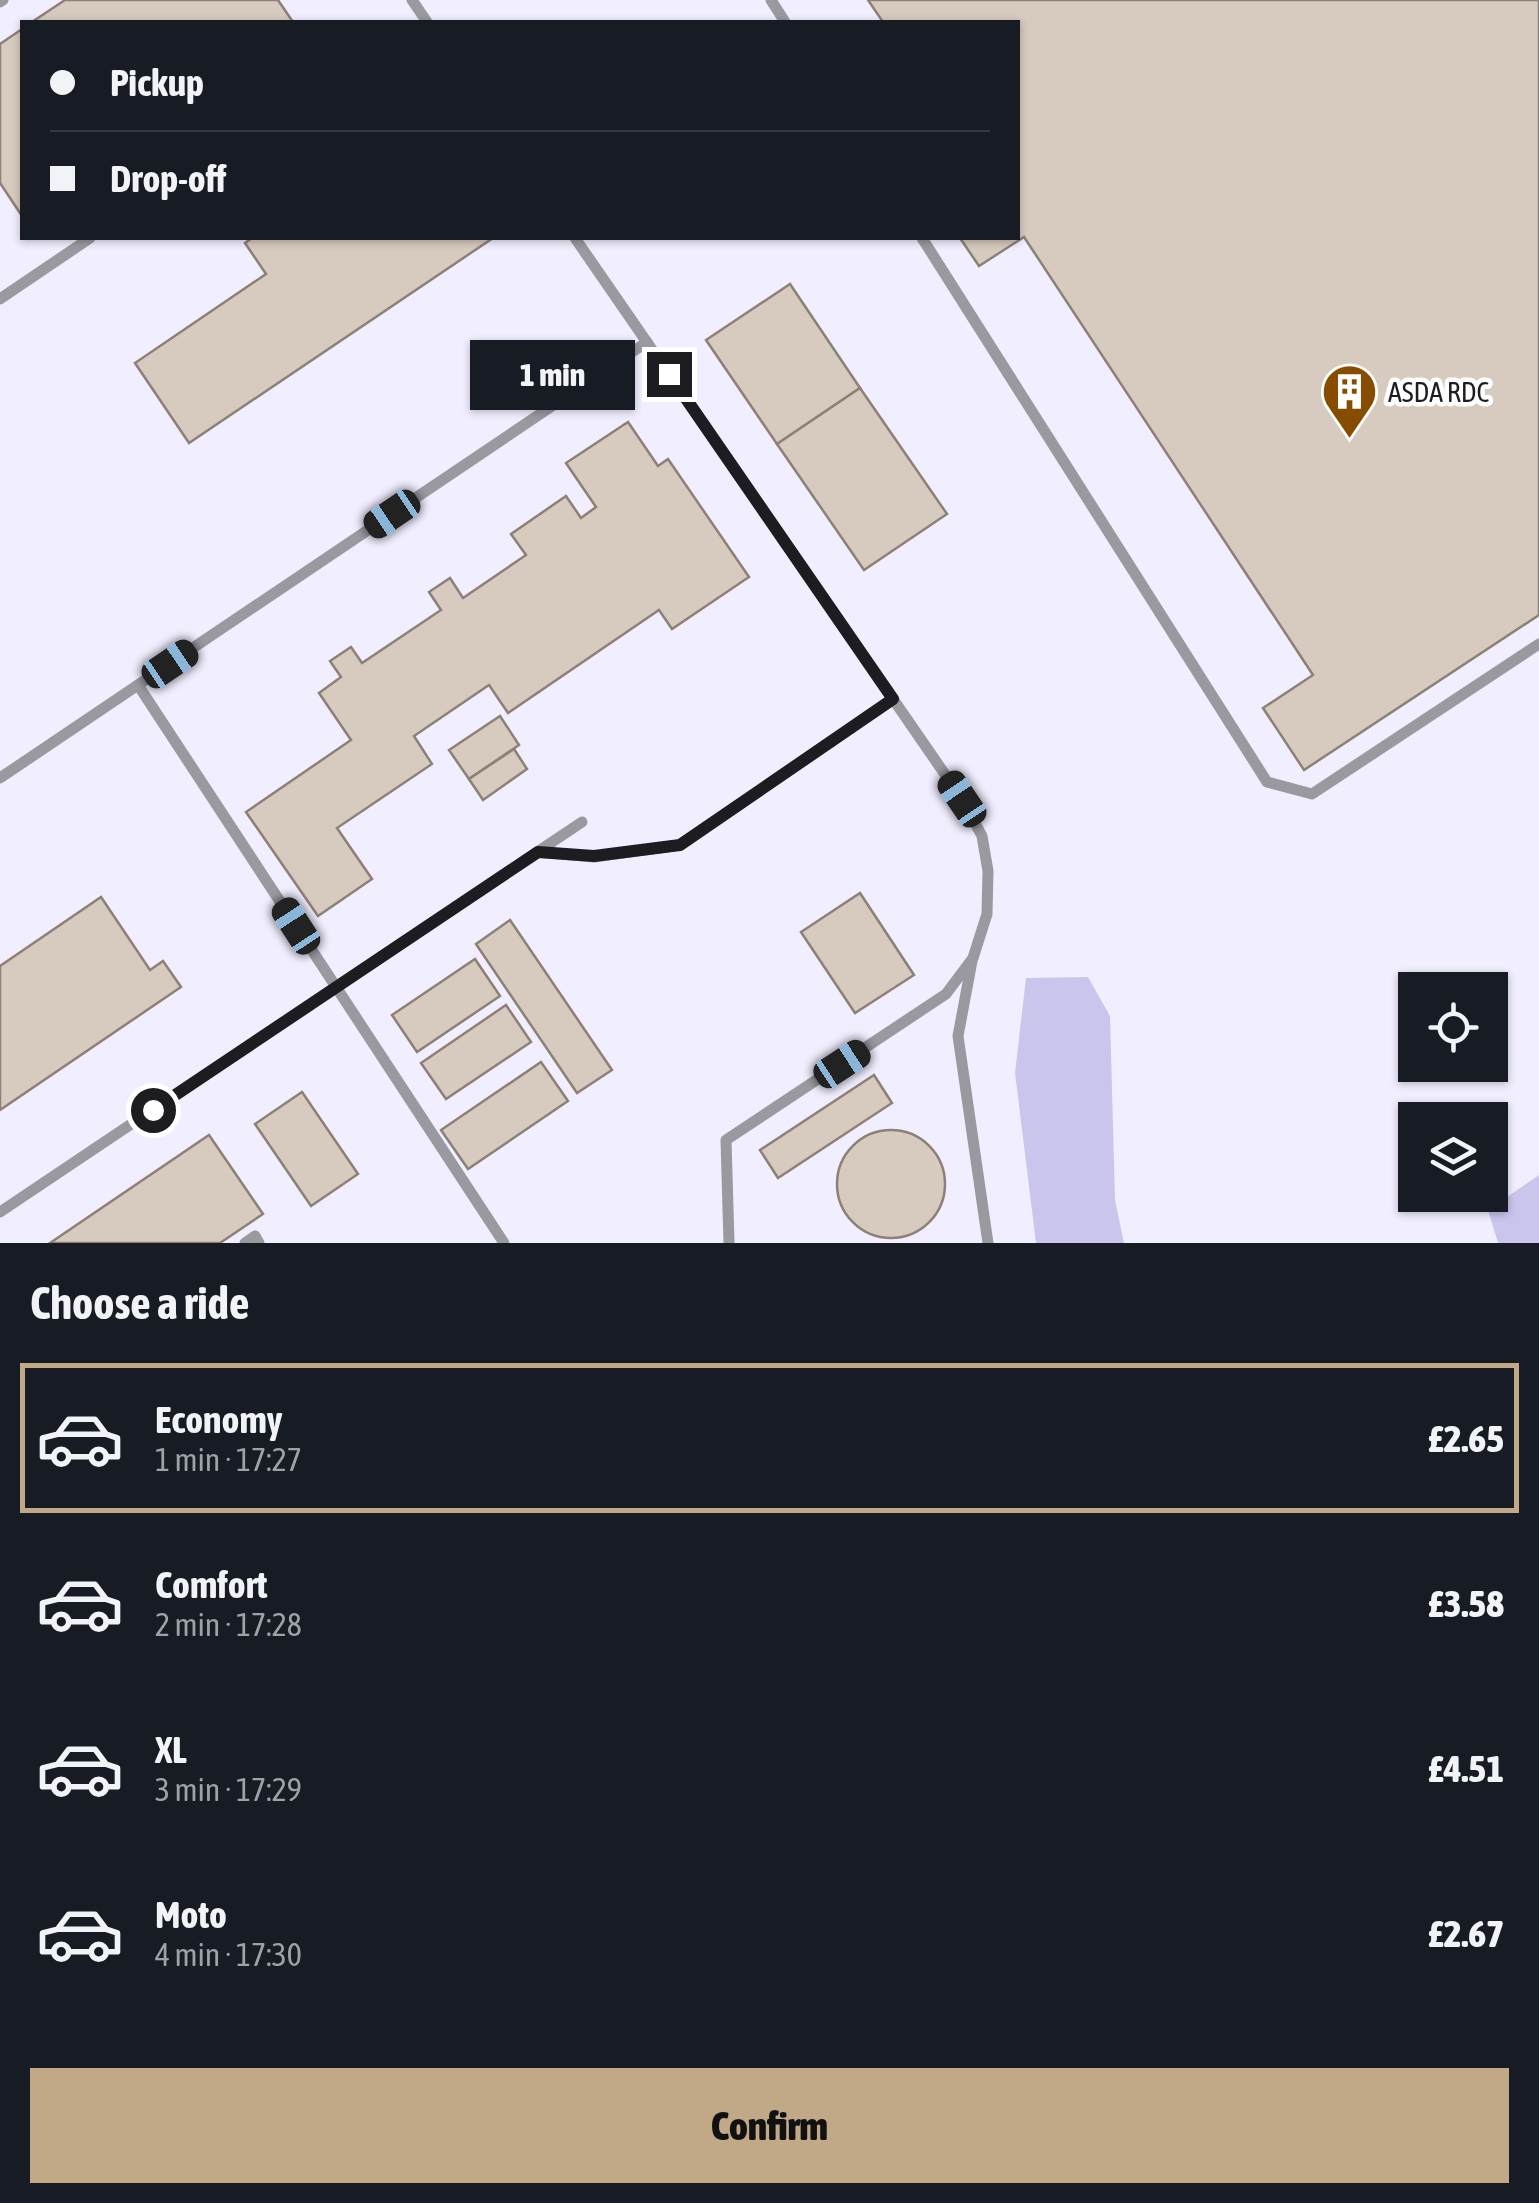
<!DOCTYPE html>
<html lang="en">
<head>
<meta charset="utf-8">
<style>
	body { margin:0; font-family:"Asap Condensed",sans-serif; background:#242831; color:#f1f3f6; height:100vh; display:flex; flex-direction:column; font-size:38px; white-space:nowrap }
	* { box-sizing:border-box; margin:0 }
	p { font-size:32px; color:#9ea1a6 }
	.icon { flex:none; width:55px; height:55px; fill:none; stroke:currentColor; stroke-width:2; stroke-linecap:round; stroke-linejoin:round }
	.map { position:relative; height:1243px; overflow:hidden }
	.details { display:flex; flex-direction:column; background:#171b24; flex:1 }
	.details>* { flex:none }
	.top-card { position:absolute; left:20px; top:20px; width:1000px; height:220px; border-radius:0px; box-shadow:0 2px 8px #0004; display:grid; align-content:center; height:220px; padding:0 30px; background:#171b24 }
	.buttons { position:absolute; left:1398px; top:972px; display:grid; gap:20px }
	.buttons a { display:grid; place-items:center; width:110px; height:110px; border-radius:0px; background:#171b24; box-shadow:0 2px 8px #0004; font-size:50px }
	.end { position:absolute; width:45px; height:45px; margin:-22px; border:12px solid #1d1c21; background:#fff; box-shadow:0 0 0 5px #fff }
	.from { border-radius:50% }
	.bubble { position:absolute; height:70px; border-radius:0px; background:#171b24; box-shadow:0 2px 8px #0004; font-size:32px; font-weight:800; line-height:70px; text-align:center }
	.car { position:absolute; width:30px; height:60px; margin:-30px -15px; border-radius:12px; box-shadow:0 0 8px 2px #0007; background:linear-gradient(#222 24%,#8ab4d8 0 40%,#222 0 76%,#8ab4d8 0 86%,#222 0) }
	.top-card b { display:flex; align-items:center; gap:35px; height:95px; font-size:38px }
	.top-card b+b { border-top:2px solid #363941 }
	.top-card i { width:25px; height:25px; background:#f1f3f6 }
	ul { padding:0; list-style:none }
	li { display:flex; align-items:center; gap:30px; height:150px; margin:0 20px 15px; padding:0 10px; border:5px solid transparent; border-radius:0px }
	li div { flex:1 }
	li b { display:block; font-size:38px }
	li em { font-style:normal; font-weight:800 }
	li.selected { border-color:#c1a887 }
	li>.icon { width:90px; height:90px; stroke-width:1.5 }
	h2 { padding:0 30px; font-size:45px; line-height:120px }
	.cta { display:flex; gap:20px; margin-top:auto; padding:20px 30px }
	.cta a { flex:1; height:115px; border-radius:0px; background:#c1a887; color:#111; font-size:40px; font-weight:800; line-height:115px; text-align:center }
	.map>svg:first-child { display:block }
</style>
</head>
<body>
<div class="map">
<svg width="1539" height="1243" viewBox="0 0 1539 1243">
	<rect width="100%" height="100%" fill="#f1efff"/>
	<g fill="#cac5ed">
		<polygon points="1088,977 1110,1016 1115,1200 1124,1243 1036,1243 1015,1073 1026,978"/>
		<polygon points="1539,1175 1539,1243 1498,1243 1488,1210"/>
	</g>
	<g fill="#d7cabf" stroke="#8d8177" stroke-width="2.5">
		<polygon points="65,0 278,0 293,22 32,22"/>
		<polygon points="868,0 1539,0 1539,615 1304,770 1263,708 1313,675 1024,237 979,266 960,238 1018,238 1018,22 883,22"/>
		<polygon points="22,29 22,216 0,183 0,44"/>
		<polygon points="252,238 493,238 189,443 135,363 266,274 245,243"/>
		<polygon points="790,284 860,388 777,444 706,340"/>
		<polygon points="860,388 947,514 864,570 777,444"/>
		<polygon points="628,422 658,466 668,459 749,577 672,629 659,610 508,713 489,685 414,736 432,764 337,828 372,879 318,916 246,812 351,740 319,693 341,677 330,661 351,647 362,663 441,610 429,592 450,578 463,598 526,555 511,534 566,496 581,518 596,507 566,463"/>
		<polygon points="500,716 519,745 469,779 449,750"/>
		<polygon points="514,749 527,769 483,800 469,779"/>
		<polygon points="860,893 914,975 855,1013 801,932"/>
		<polygon points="101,897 150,970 163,961 181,987 0,1110 0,966"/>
		<polygon points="510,920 612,1070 577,1093 476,944"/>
		<polygon points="475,959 500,996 417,1052 392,1015"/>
		<polygon points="506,1005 531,1042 446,1099 421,1063"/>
		<polygon points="541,1062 568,1101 468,1169 441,1130"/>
		<polygon points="874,1075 892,1103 778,1178 760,1150"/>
		<polygon points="302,1092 358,1174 311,1206 255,1124"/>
		<circle cx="891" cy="1184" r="54"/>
		<polygon points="209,1135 263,1214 220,1243 50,1243"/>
	</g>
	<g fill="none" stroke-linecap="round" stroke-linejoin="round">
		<g stroke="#9a99a0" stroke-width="11">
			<polyline points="412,0 427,22"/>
			<polyline points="771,0 785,22"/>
			<polyline points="0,2 3,0"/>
			<polyline points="575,238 962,799 982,836 988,871 987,914 973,958 946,994 726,1140 729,1243"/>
			<polyline points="922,238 1267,782 1312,794 1539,644"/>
			<polyline points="0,299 90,238"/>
			<polyline points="138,685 504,1243"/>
			<polyline points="0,778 647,342"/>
			<polyline points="538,852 594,857 680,845 893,699"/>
			<polyline points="972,961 958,1036 988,1243"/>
			<polyline points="0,1212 582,822"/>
			<polyline points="245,1243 255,1236 259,1243"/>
		</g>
	</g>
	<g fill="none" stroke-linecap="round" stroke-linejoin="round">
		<polyline stroke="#1d1c21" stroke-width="12" points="153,1110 538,852 594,856 680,845 893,699 669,374"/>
	</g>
	<defs>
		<symbol id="building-pin" viewBox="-11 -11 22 30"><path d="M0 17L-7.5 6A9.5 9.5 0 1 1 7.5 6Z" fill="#864d00" stroke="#fefefe"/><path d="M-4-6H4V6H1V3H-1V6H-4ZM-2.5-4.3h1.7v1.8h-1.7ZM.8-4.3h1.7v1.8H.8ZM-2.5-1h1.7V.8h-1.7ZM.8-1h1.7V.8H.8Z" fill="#fff"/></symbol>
	</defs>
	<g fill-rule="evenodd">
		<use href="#building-pin" x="1318" y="360" width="63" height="86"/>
	</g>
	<g text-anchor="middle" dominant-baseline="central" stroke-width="9" stroke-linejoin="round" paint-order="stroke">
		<g font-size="28" fill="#1d1c21" stroke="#fefefe" text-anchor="start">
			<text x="1388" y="392">ASDA RDC</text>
		</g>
	</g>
</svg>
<div class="buttons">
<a><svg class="icon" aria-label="locate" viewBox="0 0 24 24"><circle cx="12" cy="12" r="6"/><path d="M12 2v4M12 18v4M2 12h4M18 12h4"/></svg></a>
<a><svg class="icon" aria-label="layers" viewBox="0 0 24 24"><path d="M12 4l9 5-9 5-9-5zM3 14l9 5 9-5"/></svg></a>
</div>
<i class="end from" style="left:153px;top:1110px"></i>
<i class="end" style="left:669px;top:374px"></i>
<div class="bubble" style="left:470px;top:340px;width:165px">1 min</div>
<i class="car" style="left:392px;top:514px;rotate:236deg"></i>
<i class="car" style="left:170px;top:664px;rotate:56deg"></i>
<i class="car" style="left:962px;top:799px;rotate:326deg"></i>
<i class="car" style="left:296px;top:926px;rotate:327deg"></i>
<i class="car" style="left:842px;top:1064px;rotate:57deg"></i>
<div class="top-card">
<b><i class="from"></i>Pickup</b>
<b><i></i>Drop-off</b>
</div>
</div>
<section class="details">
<h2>Choose a ride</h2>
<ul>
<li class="selected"><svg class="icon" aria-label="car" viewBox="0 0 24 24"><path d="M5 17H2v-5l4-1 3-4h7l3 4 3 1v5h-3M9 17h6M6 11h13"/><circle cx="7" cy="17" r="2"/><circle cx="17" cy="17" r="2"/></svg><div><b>Economy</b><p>1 min · 17:27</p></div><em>£2.65</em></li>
<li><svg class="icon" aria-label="car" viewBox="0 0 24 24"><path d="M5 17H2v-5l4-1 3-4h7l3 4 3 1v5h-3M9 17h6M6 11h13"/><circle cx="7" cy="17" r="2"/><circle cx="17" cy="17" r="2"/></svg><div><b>Comfort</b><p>2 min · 17:28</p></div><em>£3.58</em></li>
<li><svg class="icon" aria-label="car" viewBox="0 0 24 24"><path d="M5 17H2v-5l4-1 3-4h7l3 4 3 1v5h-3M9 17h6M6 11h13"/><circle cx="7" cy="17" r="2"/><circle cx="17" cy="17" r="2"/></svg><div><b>XL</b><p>3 min · 17:29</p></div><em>£4.51</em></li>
<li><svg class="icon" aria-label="car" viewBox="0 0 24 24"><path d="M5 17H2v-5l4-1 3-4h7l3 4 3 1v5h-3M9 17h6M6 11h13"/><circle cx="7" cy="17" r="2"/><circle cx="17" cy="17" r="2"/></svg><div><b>Moto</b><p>4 min · 17:30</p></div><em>£2.67</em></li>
</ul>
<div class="cta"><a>Confirm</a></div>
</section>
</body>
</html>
